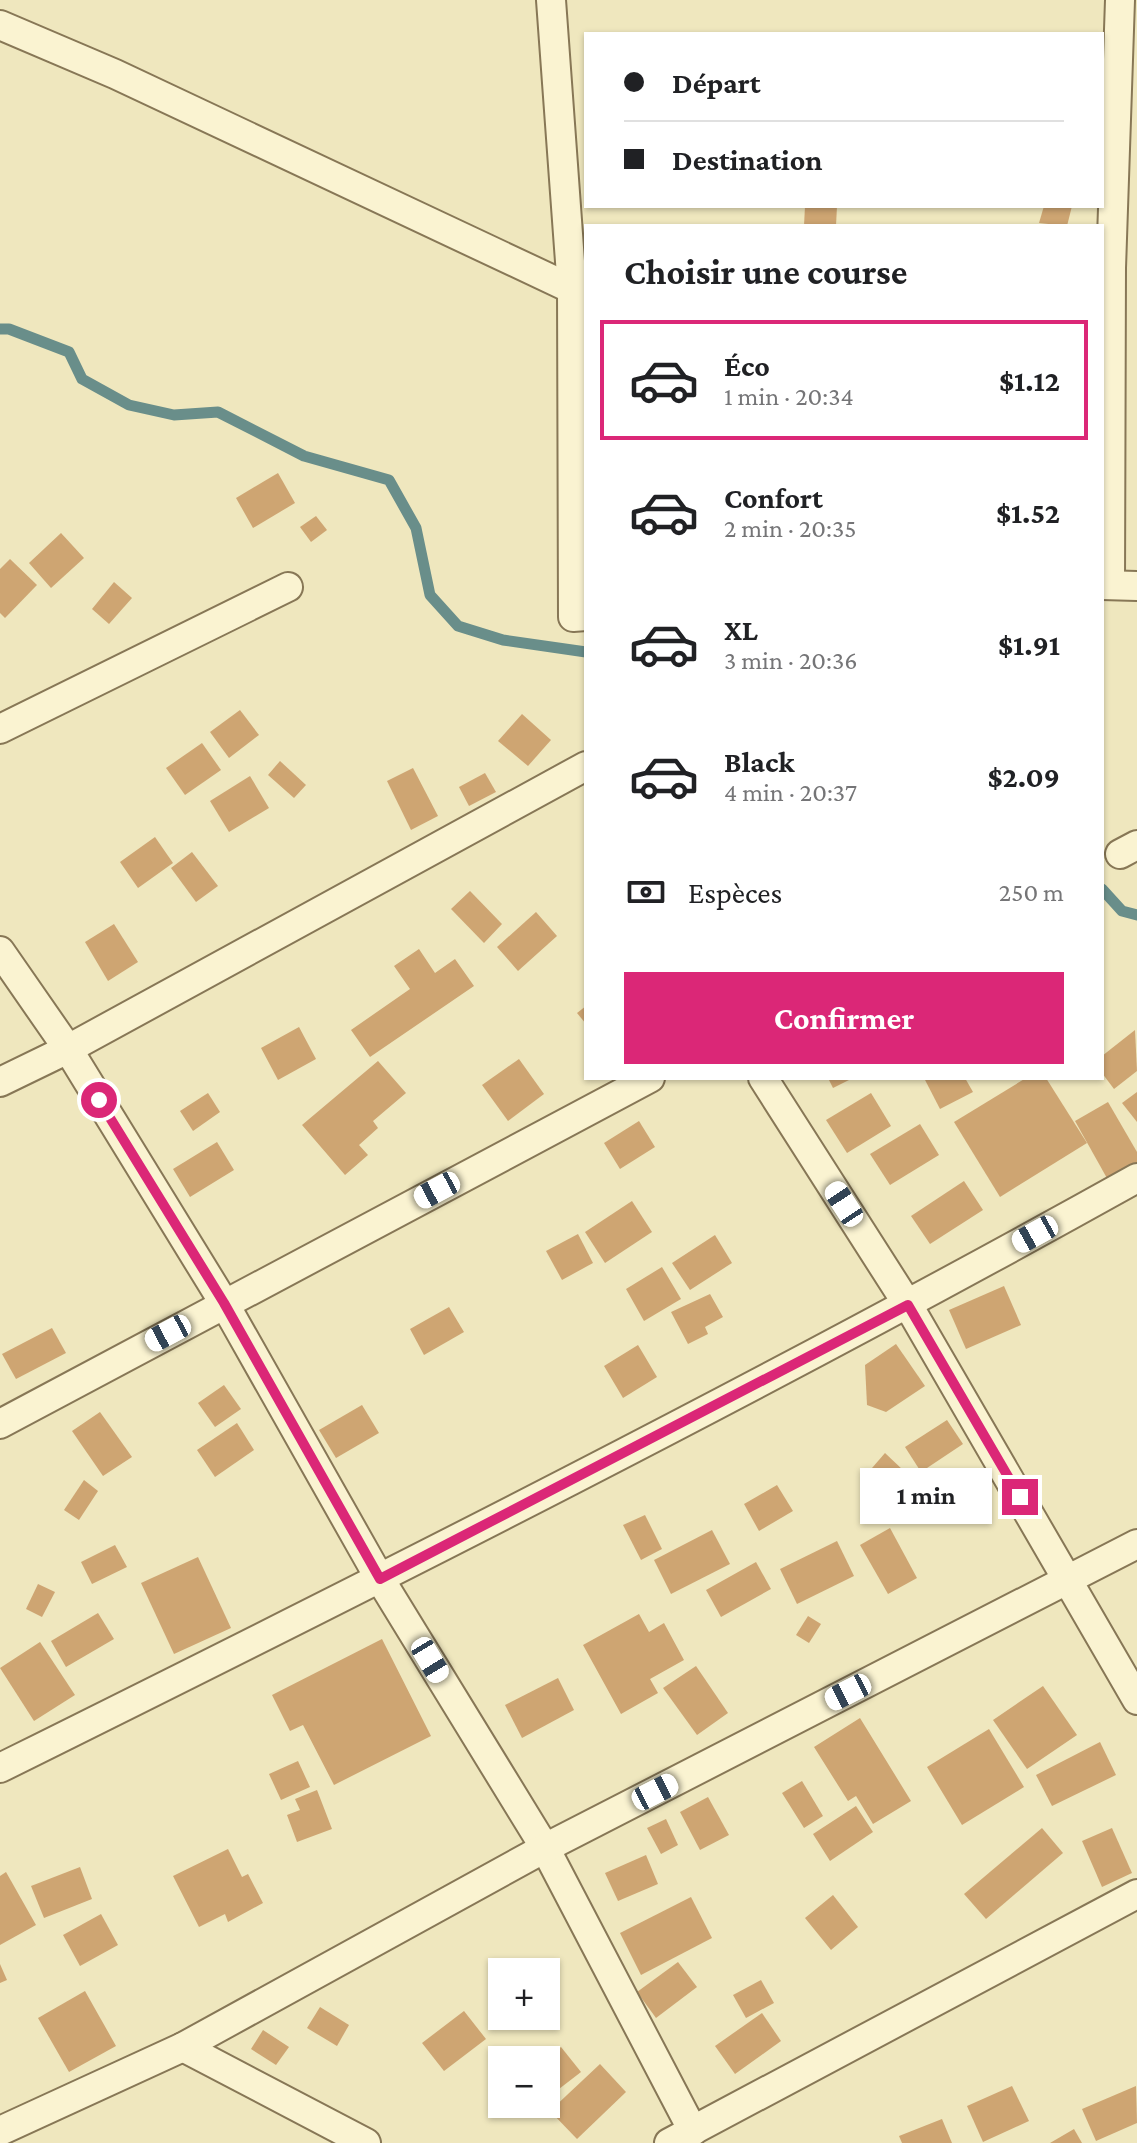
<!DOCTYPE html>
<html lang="fr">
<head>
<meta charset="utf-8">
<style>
	body { margin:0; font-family:"Crimson Pro",serif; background:#f2f2f2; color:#202124; height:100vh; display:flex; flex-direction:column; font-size:30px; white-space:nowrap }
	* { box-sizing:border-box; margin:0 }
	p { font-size:26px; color:#757577 }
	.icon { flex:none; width:44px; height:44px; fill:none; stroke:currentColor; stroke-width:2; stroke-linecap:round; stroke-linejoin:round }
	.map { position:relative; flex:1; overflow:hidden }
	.panel { position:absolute; left:584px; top:224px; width:520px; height:856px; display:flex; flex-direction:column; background:#fff; border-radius:0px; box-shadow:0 2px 6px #0004 }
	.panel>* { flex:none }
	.banner { position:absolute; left:584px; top:32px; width:520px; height:176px; border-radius:0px; box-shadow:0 2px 6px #0004; display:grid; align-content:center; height:176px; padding:0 40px; background:#fff }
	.tools { position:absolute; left:488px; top:1958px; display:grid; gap:16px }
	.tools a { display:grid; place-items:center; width:72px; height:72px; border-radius:0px; background:#fff; box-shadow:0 2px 6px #0004; font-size:40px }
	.end { position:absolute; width:36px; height:36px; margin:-18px; border:10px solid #db2777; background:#fff; box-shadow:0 0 0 4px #fff }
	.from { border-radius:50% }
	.bubble { position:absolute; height:56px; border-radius:0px; background:#fff; box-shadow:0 2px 6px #0004; font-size:26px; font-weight:700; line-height:56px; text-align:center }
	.car { position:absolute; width:24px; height:48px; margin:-24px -12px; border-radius:10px; box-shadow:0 0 6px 2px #0007; background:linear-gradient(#fff 24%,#345 0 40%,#fff 0 76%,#345 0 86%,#fff 0) }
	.banner b { display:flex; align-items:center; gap:28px; height:76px; font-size:30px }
	.banner b+b { border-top:2px solid #e0e0e0 }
	.banner i { width:20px; height:20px; background:#202124 }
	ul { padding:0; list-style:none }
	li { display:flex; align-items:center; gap:24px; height:120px; margin:0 16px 12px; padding:0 24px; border:4px solid transparent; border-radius:0px }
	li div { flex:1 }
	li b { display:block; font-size:30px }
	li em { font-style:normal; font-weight:700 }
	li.selected { border-color:#db2777 }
	li>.icon { width:72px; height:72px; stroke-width:1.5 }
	h2 { padding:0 40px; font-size:36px; line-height:96px }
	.pay { display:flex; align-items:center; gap:20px; height:88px; padding:0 40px; font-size:30px }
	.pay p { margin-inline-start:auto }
	.cta { display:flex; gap:16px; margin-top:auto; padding:16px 40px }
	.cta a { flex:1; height:92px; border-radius:0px; background:#db2777; color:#fff; font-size:32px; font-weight:700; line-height:92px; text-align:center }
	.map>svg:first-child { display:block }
</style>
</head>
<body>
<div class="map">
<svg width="1137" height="2143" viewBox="0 0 1137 2143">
	<rect width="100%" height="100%" fill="#efe7be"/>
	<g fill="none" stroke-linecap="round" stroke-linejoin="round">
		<g stroke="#698e8a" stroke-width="11">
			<polyline points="0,329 9,329 69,352 82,379 129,405 174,415 218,412 304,456 389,480 416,528 430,595 458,626 503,640 586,652"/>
			<polyline points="1102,889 1122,911 1137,915"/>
		</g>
	</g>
	<g fill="#cea572">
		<polygon points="805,206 837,206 836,226 804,226"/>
		<polygon points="1044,206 1072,206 1067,226 1039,223"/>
		<polygon points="278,473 295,503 253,528 236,498"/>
		<polygon points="316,516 327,530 311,542 300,527"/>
		<polygon points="61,533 84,558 51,588 29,563"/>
		<polygon points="10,559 37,585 5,618 0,613 0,569"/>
		<polygon points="114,582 132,598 109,624 92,609"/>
		<polygon points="240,710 259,735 229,758 210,732"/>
		<polygon points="522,714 551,740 528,766 498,741"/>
		<polygon points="202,743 221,770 185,795 166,768"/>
		<polygon points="280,761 306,785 294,798 268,775"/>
		<polygon points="413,768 438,816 411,830 387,781"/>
		<polygon points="485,773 496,792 469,806 459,787"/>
		<polygon points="250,776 269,808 229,832 210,801"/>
		<polygon points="155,837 173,863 138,888 120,862"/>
		<polygon points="192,852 218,886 196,902 171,868"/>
		<polygon points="470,891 502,924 484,943 451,909"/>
		<polygon points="536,912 557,936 518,971 497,947"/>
		<polygon points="114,924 138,962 108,981 85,942"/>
		<polygon points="419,949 435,973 455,959 474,986 370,1057 351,1030 410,989 394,966"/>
		<polygon points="586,1006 586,1024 577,1013"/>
		<polygon points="299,1027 316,1059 278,1080 261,1048"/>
		<polygon points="1135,1030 1137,1071 1114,1089 1102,1073 1102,1056"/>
		<polygon points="519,1059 544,1094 508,1121 482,1085"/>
		<polygon points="378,1061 406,1093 373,1121 378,1128 359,1145 368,1155 345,1175 302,1125"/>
		<polygon points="828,1078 853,1078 833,1088"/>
		<polygon points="924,1078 965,1078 973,1092 940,1109"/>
		<polygon points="1026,1078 1046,1078 1087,1143 1000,1197 954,1122"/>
		<polygon points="1137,1092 1137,1122 1122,1103"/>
		<polygon points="208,1093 220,1112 193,1131 180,1111"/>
		<polygon points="871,1093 891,1126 847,1153 826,1120"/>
		<polygon points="1108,1102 1137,1152 1137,1164 1108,1180 1075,1121"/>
		<polygon points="639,1121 655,1147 620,1169 604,1143"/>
		<polygon points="920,1124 939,1155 890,1185 870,1154"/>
		<polygon points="217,1142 234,1170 190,1197 173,1169"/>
		<polygon points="964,1181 983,1210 930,1244 911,1216"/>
		<polygon points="632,1201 652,1232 605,1263 585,1232"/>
		<polygon points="578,1234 593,1263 562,1280 546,1251"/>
		<polygon points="715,1235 732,1263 690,1290 672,1263"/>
		<polygon points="662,1267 681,1299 644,1321 626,1289"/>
		<polygon points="1004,1286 1021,1325 966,1349 949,1310"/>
		<polygon points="710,1294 723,1317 705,1327 708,1334 688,1344 671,1312"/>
		<polygon points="449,1307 464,1332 424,1355 410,1329"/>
		<polygon points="52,1328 66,1353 16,1379 2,1354"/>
		<polygon points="896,1344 925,1386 886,1412 867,1405 865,1365"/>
		<polygon points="638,1345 657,1377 623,1398 604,1366"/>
		<polygon points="224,1385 241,1409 215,1427 198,1403"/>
		<polygon points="362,1405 379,1433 336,1458 319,1430"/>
		<polygon points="100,1412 132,1457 103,1476 72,1431"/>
		<polygon points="947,1420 963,1444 921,1472 905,1447"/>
		<polygon points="237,1423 254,1450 215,1477 197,1450"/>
		<polygon points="885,1453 904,1471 891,1486 872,1468"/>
		<polygon points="84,1480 98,1491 79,1520 64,1510"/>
		<polygon points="777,1485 793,1511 759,1531 744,1504"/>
		<polygon points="645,1515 662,1549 641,1560 623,1525"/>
		<polygon points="890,1528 917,1578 888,1594 860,1545"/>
		<polygon points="712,1530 730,1564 671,1594 654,1560"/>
		<polygon points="837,1541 854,1576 797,1604 780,1569"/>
		<polygon points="115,1545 127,1567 92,1584 81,1562"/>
		<polygon points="198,1557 231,1628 174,1654 141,1583"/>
		<polygon points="756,1562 771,1589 721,1617 706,1590"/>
		<polygon points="38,1584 55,1592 42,1617 26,1609"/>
		<polygon points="98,1613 114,1639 66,1667 51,1641"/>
		<polygon points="639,1614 649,1632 664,1623 684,1660 650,1679 658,1693 621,1714 583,1645"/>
		<polygon points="808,1616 821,1624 809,1643 796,1635"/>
		<polygon points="382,1639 431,1736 334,1785 303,1725 290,1731 272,1695"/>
		<polygon points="40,1642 75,1695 34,1721 0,1668"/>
		<polygon points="696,1666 728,1713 697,1735 663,1688"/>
		<polygon points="558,1678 574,1710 522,1738 505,1705"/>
		<polygon points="1043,1686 1077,1735 1027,1769 993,1720"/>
		<polygon points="860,1718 911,1801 873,1824 856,1796 848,1801 814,1747"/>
		<polygon points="989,1729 1024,1787 962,1825 927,1767"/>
		<polygon points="1100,1742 1116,1775 1052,1806 1036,1775"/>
		<polygon points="298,1761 310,1787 281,1800 269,1774"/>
		<polygon points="802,1781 823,1816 804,1828 782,1793"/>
		<polygon points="317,1790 332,1829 297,1842 287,1815 300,1810 295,1799"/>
		<polygon points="708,1797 729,1835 700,1850 680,1812"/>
		<polygon points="856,1806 873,1832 830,1861 813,1834"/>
		<polygon points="666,1819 678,1845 661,1854 647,1828"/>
		<polygon points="1042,1828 1063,1853 986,1919 964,1894"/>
		<polygon points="1112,1828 1132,1873 1102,1887 1082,1841"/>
		<polygon points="228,1849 242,1877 248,1874 263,1903 228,1922 225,1914 199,1927 173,1876"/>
		<polygon points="646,1855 658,1884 618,1901 605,1873"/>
		<polygon points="80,1867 92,1899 44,1918 31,1886"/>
		<polygon points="6,1872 36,1925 0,1945 0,1876"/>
		<polygon points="833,1895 858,1927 831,1950 805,1918"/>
		<polygon points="691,1897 712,1938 641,1975 620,1933"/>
		<polygon points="101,1914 118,1945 80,1966 63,1935"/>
		<polygon points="678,1962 697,1987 656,2018 637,1992"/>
		<polygon points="0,1964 7,1980 0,1983"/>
		<polygon points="761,1980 774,2003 746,2018 733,1995"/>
		<polygon points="546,1989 557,2006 546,2013"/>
		<polygon points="85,1991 116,2046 69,2072 38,2018"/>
		<polygon points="320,2007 349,2025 337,2046 307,2028"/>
		<polygon points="464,2011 486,2039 444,2071 422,2043"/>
		<polygon points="762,2013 781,2041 735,2074 715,2046"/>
		<polygon points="263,2030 289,2047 276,2065 251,2049"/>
		<polygon points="561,2047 581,2072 546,2099 546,2059"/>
		<polygon points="600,2064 626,2092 577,2139 550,2111"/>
		<polygon points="1012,2086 1029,2121 983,2142 967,2106"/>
		<polygon points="1136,2086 1137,2123 1096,2141 1082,2109"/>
		<polygon points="942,2119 952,2143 902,2143 899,2136"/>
		<polygon points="1074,2129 1082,2143 1050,2143"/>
	</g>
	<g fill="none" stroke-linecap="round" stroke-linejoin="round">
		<defs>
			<g id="street">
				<polyline points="551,0 572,289 573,617 586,616"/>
				<polyline points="0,25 115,74 572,289 586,289"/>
				<polyline points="1110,584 1111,268 1120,0"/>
				<polyline points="1102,585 1137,586"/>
				<polyline points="0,729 288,587"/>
				<polyline points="1120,854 1137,845"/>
				<polyline points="0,951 68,1049 224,1303 380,1579 545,1848 693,2131"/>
				<polyline points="763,1078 908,1305 1137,1700"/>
				<polyline points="0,1082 68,1049 586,766"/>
				<polyline points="0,1424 650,1078"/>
				<path d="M0,1768C383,1578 764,1386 1137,1178"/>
				<polyline points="183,2047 366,2143"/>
				<polyline points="0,2131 183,2047 545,1848 1137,1544"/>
				<polyline points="669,2143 1137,1894"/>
			</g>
		</defs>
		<use href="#street" stroke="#877756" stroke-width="32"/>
		<use href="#street" stroke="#faf3d1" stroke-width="28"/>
	</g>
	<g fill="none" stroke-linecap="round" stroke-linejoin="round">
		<polyline stroke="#db2777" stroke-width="10" points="99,1100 224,1303 380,1579 908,1305 1020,1497"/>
	</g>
</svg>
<div class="tools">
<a>+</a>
<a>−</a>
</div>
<i class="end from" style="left:99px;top:1100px"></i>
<i class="end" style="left:1020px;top:1497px"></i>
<div class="bubble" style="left:860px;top:1468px;width:132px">1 min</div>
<i class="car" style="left:437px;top:1190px;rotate:242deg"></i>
<i class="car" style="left:844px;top:1204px;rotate:327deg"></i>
<i class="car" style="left:1035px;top:1234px;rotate:241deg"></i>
<i class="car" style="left:168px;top:1333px;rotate:242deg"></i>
<i class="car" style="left:430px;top:1660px;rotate:149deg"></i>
<i class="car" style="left:848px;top:1692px;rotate:243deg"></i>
<i class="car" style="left:655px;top:1792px;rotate:63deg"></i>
<div class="banner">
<b><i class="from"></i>Départ</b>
<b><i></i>Destination</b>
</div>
<section class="panel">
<h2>Choisir une course</h2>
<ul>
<li class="selected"><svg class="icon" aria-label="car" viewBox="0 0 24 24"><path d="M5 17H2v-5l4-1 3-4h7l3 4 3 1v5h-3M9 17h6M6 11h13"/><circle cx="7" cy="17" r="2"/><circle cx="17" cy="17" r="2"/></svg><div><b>Éco</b><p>1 min · 20:34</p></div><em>$1.12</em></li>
<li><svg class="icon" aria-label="car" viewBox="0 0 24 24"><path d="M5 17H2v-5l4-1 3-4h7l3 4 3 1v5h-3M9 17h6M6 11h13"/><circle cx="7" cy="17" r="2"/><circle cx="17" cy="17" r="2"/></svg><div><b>Confort</b><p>2 min · 20:35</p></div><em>$1.52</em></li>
<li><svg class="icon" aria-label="car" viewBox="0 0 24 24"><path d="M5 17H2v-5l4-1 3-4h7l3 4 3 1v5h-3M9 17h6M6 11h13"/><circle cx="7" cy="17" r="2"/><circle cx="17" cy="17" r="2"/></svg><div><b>XL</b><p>3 min · 20:36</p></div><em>$1.91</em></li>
<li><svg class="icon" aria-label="car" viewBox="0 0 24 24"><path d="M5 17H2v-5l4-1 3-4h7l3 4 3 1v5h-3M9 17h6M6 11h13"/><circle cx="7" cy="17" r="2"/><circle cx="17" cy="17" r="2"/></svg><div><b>Black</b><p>4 min · 20:37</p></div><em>$2.09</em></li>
</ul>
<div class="pay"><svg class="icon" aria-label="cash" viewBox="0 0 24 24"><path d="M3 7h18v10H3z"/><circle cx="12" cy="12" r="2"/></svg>Espèces<p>250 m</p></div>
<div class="cta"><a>Confirmer</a></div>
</section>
</div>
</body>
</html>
